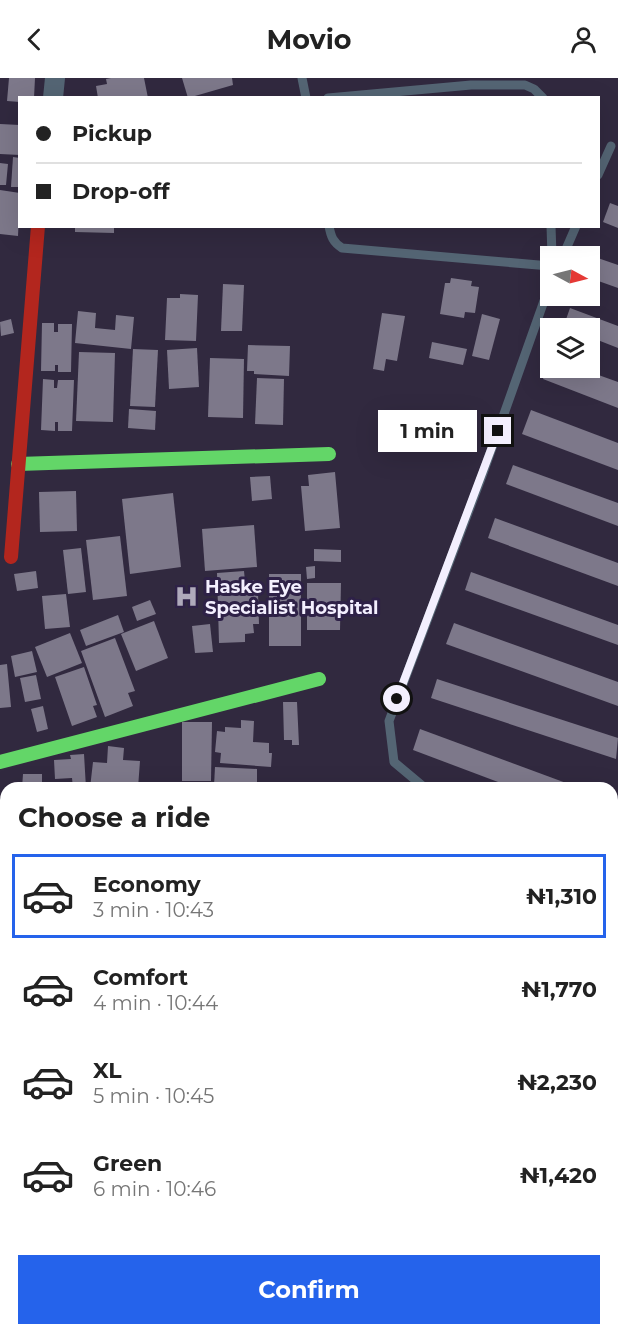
<!DOCTYPE html>
<html lang="en">
<head>
<meta charset="utf-8">
<style>
	body { margin:0; font-family:Montserrat,sans-serif; background:#f6f6f6; color:#222; height:100vh; display:flex; flex-direction:column; font-size:22px; white-space:nowrap }
	* { box-sizing:border-box; margin:0 }
	p { font-size:20px; color:#767676 }
	.icon { flex:none; width:33px; height:33px; fill:none; stroke:currentColor; stroke-width:2; stroke-linecap:round; stroke-linejoin:round }
	.map { position:relative; flex:1; overflow:hidden }
	.panel { position:absolute; left:0px; top:704px; width:618px; height:554px; display:flex; flex-direction:column; background:#fff; border-radius:18px 18px 0 0; box-shadow:0 6px 24px #0002 }
	.panel>* { flex:none }
	.banner { position:absolute; left:18px; top:18px; width:582px; height:132px; border-radius:0px; box-shadow:0 6px 24px #0002; display:grid; align-content:center; height:132px; padding:0 18px; background:#fff }
	.needle { width:39px; rotate:97deg }
	.tools { position:absolute; left:540px; top:168px; display:grid; gap:12px }
	.tools a { display:grid; place-items:center; width:60px; height:60px; border-radius:0px; background:#fff; box-shadow:0 6px 24px #0002; font-size:30px }
	.end { position:absolute; width:27px; height:27px; margin:-14px; border:8px solid #f3effe; background:#111; box-shadow:0 0 0 3px #111 }
	.from { border-radius:50% }
	.bubble { position:absolute; height:42px; border-radius:0px; background:#fff; box-shadow:0 6px 24px #0002; font-size:20px; font-weight:700; line-height:42px; text-align:center }
	.banner b { display:flex; align-items:center; gap:21px; height:57px; font-size:22px }
	.banner b+b { border-top:2px solid #e0e0e0 }
	.banner i { width:15px; height:15px; background:#222 }
	ul { padding:0; list-style:none }
	li { display:flex; align-items:center; gap:18px; height:84px; margin:0 12px 9px; padding:0 6px; border:3px solid transparent; border-radius:0px }
	li div { flex:1 }
	li b { display:block; font-size:22px }
	li em { font-style:normal; font-weight:700 }
	li.current { border-color:#2563eb }
	li>.icon { width:54px; height:54px; stroke-width:1.5 }
	h2 { padding:0 18px; font-size:27px; line-height:72px }
	.primary-button { display:flex; gap:12px; margin-top:auto; padding:12px 18px }
	.primary-button a { flex:1; height:69px; border-radius:0px; background:#2563eb; color:#fff; font-size:24px; font-weight:700; line-height:69px; text-align:center }
	header { display:flex; justify-content:space-between; align-items:center; height:78px; padding:0 18px; background:#fff; font-size:27px; font-weight:700 }
	.map>svg:first-child { display:block }
</style>
</head>
<body>
<header><svg class="icon" aria-label="back" viewBox="0 0 24 24"><path d="M15 5l-7 7 7 7"/></svg>Movio<svg class="icon" aria-label="person" viewBox="0 0 24 24"><circle cx="12" cy="8" r="4"/><path d="M4 21q1-7 8-7t8 7"/></svg></header>
<div class="map">
<svg width="618" height="1256" viewBox="0 0 618 1256">
	<rect width="100%" height="100%" fill="#31293f"/>
	<g fill="#7d788a">
		<polygon points="9,0 35,0 34,20 20,20 20,24 7,23"/>
		<polygon points="111,0 144,0 148,20 98,20 96,8 107,6 106,1"/>
		<polygon points="182,0 232,0 233,7 188,20"/>
		<polygon points="0,46 20,47 20,77 0,76"/>
		<polygon points="13,79 20,80 20,109 11,109"/>
		<polygon points="0,85 8,86 6,107 0,107"/>
		<polygon points="0,112 20,115 18,158 0,156"/>
		<polygon points="610,125 618,128 618,150 603,144"/>
		<polygon points="75,148 114,148 114,155 75,154"/>
		<polygon points="592,178 618,187 618,210 590,200 590,184"/>
		<polygon points="451,200 472,203 471,208 479,209 475,235 465,234 464,240 440,236 445,205 450,205"/>
		<polygon points="223,206 244,207 242,253 221,253"/>
		<polygon points="180,216 198,217 196,263 165,262 167,220 180,220"/>
		<polygon points="570,230 618,248 618,270 590,259 590,250 563,250"/>
		<polygon points="78,233 96,235 95,250 115,252 116,237 134,239 131,271 75,265"/>
		<polygon points="382,235 405,238 397,283 386,281 384,293 373,291"/>
		<polygon points="482,236 500,241 489,282 472,278"/>
		<polygon points="11,241 14,255 1,258 0,244"/>
		<polygon points="42,245 54,245 54,254 58,254 58,246 72,246 71,294 58,294 58,287 55,287 55,293 41,293"/>
		<polygon points="432,264 467,271 463,287 429,280"/>
		<polygon points="248,267 290,268 289,298 254,296 254,293 247,293"/>
		<polygon points="197,270 199,309 169,311 167,272"/>
		<polygon points="133,271 158,272 155,329 130,328"/>
		<polygon points="79,274 115,275 113,344 76,343"/>
		<polygon points="210,280 244,281 243,340 208,339"/>
		<polygon points="550,281 550,290 579,290 618,304 618,330 543,301"/>
		<polygon points="257,300 284,301 283,347 255,346"/>
		<polygon points="43,301 54,302 54,310 57,310 58,302 74,302 72,353 58,353 58,344 55,344 55,353 41,352"/>
		<polygon points="129,331 156,333 155,352 128,350"/>
		<polygon points="531,332 618,365 618,392 522,356"/>
		<polygon points="513,387 618,425 618,448 506,406"/>
		<polygon points="335,394 340,450 305,453 301,408 309,408 308,397"/>
		<polygon points="270,398 272,421 252,423 250,399"/>
		<polygon points="76,413 77,453 40,454 39,414"/>
		<polygon points="173,415 181,489 130,496 122,421"/>
		<polygon points="495,440 618,485 618,508 488,460"/>
		<polygon points="254,447 257,489 205,493 202,451"/>
		<polygon points="120,458 127,518 93,522 86,462"/>
		<polygon points="81,470 86,514 68,516 63,472"/>
		<polygon points="314,471 341,472 341,484 314,483"/>
		<polygon points="315,488 315,500 307,501 306,489"/>
		<polygon points="36,493 38,510 17,513 14,496"/>
		<polygon points="244,493 245,503 254,502 254,515 258,515 259,546 253,546 254,555 245,556 245,564 219,565 217,495"/>
		<polygon points="471,494 618,547 618,567 465,512"/>
		<rect x="269" y="496" width="32" height="72"/>
		<polygon points="307,505 341,505 340,552 307,552"/>
		<polygon points="66,516 70,549 45,551 42,518"/>
		<polygon points="150,522 156,536 137,543 132,529"/>
		<polygon points="118,537 124,554 86,568 80,552"/>
		<polygon points="154,543 168,580 136,593 121,556"/>
		<polygon points="454,545 618,604 618,628 446,566"/>
		<polygon points="210,546 213,574 195,575 192,548"/>
		<polygon points="70,555 82,585 47,599 35,569"/>
		<polygon points="115,560 135,613 128,615 133,628 105,639 81,573"/>
		<polygon points="32,573 37,594 15,599 11,578"/>
		<polygon points="7,586 11,629 0,630 0,587"/>
		<polygon points="84,589 97,627 93,628 97,639 72,648 55,599"/>
		<polygon points="36,597 41,621 25,624 20,600"/>
		<polygon points="437,601 618,660 616,681 431,620"/>
		<polygon points="283,624 297,624 299,667 292,667 292,662 284,662"/>
		<polygon points="43,628 48,651 37,654 31,631"/>
		<polygon points="241,642 254,643 253,664 269,665 269,675 272,675 271,689 220,685 221,675 215,674 217,653 225,654 225,649 241,650"/>
		<polygon points="182,644 212,644 211,703 182,703"/>
		<polygon points="420,651 577,709 577,710 514,710 413,672"/>
		<polygon points="108,668 124,670 123,682 140,683 138,710 90,710 93,684 107,685"/>
		<polygon points="84,676 86,710 73,710 72,700 55,701 54,682 71,681 70,677"/>
		<polygon points="215,689 257,691 257,709 214,708"/>
		<polygon points="23,696 42,696 42,707 51,708 51,710 22,710"/>
		<rect x="0" y="967" width="6" height="68"/>
		<polygon points="0,1077 6,1078 6,1137 0,1137 0,1109 2,1109 3,1097 0,1097"/>
		<polygon points="289,1251 318,1251 316,1256 301,1256"/>
		<polygon points="339,1251 380,1251 378,1256 337,1256"/>
	</g>
	<g fill="none" stroke-linecap="round" stroke-linejoin="round">
		<g stroke="#546574" stroke-width="9">
			<polyline points="302,0 306,20"/>
			<polyline points="328,20 471,7 525,7 534,11 543,20"/>
			<polyline points="598,97 611,68"/>
			<path d="M329,148C331,159 333,164 342,170L550,188"/>
			<polyline points="551,148 552,178"/>
			<polyline points="563,178 576,148"/>
			<polyline points="425,710 394,684 389,643 482,398 550,206"/>
			<polyline points="612,775 618,777"/>
			<polyline points="612,1027 618,1002"/>
		</g>
		<g stroke="#546574" stroke-width="20">
			<polyline points="53,20 55,0"/>
			<polyline points="0,917 6,919"/>
			<polyline points="612,1097 618,1099"/>
			<polyline points="226,1256 228,1251"/>
			<polyline points="541,1256 543,1251"/>
		</g>
		<g stroke="#63d668" stroke-width="14">
			<polyline points="18,386 329,376"/>
			<polyline points="0,684 319,601"/>
			<polyline points="0,1237 6,1239"/>
		</g>
		<polyline stroke="#ff974d" stroke-width="14" points="44,1251 60,1256"/>
		<polyline stroke="#b3261e" stroke-width="14" points="11,479 38,148"/>
	</g>
	<g fill="none" stroke-linecap="round" stroke-linejoin="round">
		<polyline stroke="#f3effe" stroke-width="8" points="397,621 498,353"/>
	</g>
	<defs>
		<symbol id="hospital-bare" viewBox="-9 -9 18 18"><path d="M-5-5h3v3.5h4V-5h3V5h-3V1.5h-4V5h-3Z" fill="#afaabb" stroke="#2e2147" stroke-width="2.5" paint-order="stroke"/></symbol>
	</defs>
	<g fill-rule="evenodd">
		<use href="#hospital-bare" x="170" y="502" width="33" height="33"/>
	</g>
	<g text-anchor="middle" dominant-baseline="central" stroke-width="6" stroke-linejoin="round" paint-order="stroke">
		<g font-size="18" font-weight="bold" fill="#f3effe" stroke="#2e2147" text-anchor="start">
			<text x="205" y="509">Haske Eye<tspan x="205" dy="21">Specialist Hospital</tspan></text>
		</g>
	</g>
</svg>
<div class="tools">
<a><svg class="needle" viewBox="-14 -14 28 28"><path d="M0-13l5 13h-10z" fill="#e53935"/><path d="M0 13l5-13h-10z" fill="#767676"/></svg></a>
<a><svg class="icon" aria-label="layers" viewBox="0 0 24 24"><path d="M12 4l9 5-9 5-9-5zM3 14l9 5 9-5"/></svg></a>
</div>
<i class="end from" style="left:397px;top:621px"></i>
<i class="end" style="left:498px;top:353px"></i>
<div class="bubble" style="left:378px;top:332px;width:99px">1 min</div>
<div class="banner">
<b><i class="from"></i>Pickup</b>
<b><i></i>Drop-off</b>
</div>
<section class="panel">
<h2>Choose a ride</h2>
<ul>
<li class="current"><svg class="icon" aria-label="car" viewBox="0 0 24 24"><path d="M5 17H2v-5l4-1 3-4h7l3 4 3 1v5h-3M9 17h6M6 11h13"/><circle cx="7" cy="17" r="2"/><circle cx="17" cy="17" r="2"/></svg><div><b>Economy</b><p>3 min · 10:43</p></div><em>₦1,310</em></li>
<li><svg class="icon" aria-label="car" viewBox="0 0 24 24"><path d="M5 17H2v-5l4-1 3-4h7l3 4 3 1v5h-3M9 17h6M6 11h13"/><circle cx="7" cy="17" r="2"/><circle cx="17" cy="17" r="2"/></svg><div><b>Comfort</b><p>4 min · 10:44</p></div><em>₦1,770</em></li>
<li><svg class="icon" aria-label="car" viewBox="0 0 24 24"><path d="M5 17H2v-5l4-1 3-4h7l3 4 3 1v5h-3M9 17h6M6 11h13"/><circle cx="7" cy="17" r="2"/><circle cx="17" cy="17" r="2"/></svg><div><b>XL</b><p>5 min · 10:45</p></div><em>₦2,230</em></li>
<li><svg class="icon" aria-label="car" viewBox="0 0 24 24"><path d="M5 17H2v-5l4-1 3-4h7l3 4 3 1v5h-3M9 17h6M6 11h13"/><circle cx="7" cy="17" r="2"/><circle cx="17" cy="17" r="2"/></svg><div><b>Green</b><p>6 min · 10:46</p></div><em>₦1,420</em></li>
</ul>
<div class="primary-button"><a>Confirm</a></div>
</section>
</div>
</body>
</html>
